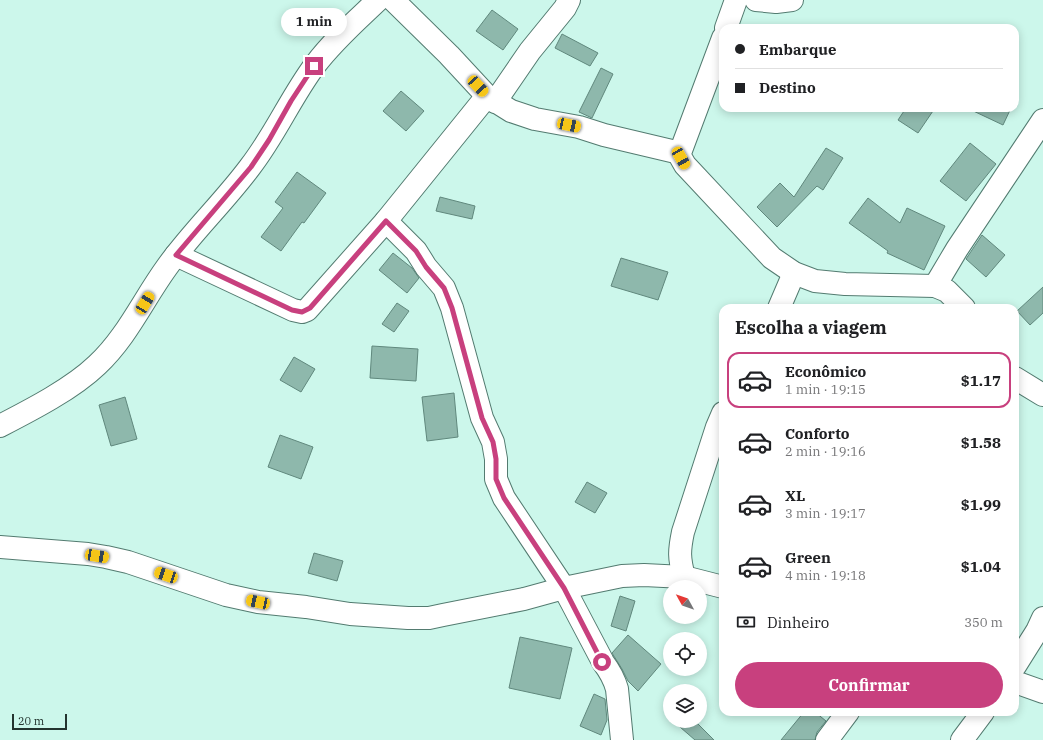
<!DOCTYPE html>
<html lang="pt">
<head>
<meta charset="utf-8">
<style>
	body { margin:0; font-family:"IBM Plex Serif",serif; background:#f2f2f2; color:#202124; height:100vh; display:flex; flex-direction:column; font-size:15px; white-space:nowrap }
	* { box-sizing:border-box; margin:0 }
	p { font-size:13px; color:#757577 }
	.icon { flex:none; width:22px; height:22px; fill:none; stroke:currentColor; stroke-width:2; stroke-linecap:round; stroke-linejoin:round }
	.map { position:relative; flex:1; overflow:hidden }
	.drawer { position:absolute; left:719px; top:304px; width:300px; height:412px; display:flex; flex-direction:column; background:#fff; border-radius:12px; box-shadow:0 2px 10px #0003 }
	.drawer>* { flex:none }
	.guide { position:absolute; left:719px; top:24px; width:300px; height:88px; border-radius:12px; box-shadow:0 2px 10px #0003; display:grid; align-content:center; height:88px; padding:0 16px; background:#fff }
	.needle { width:26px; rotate:310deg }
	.controls { position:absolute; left:663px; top:580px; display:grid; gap:8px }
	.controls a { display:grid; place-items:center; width:44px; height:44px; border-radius:50%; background:#fff; box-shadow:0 2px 10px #0003; font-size:20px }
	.scale { position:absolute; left:12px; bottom:10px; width:55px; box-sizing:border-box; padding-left:4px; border:2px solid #23342f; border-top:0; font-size:11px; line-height:14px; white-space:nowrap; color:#23342f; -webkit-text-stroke:3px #ccf7eb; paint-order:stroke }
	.end { position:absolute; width:18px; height:18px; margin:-9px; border:5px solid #c8407e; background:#fff; box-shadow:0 0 0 2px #fff }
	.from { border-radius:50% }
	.bubble { position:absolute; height:28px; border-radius:14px; background:#fff; box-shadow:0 2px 10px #0003; font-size:13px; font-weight:700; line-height:28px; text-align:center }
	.car { position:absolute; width:12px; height:24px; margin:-12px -6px; border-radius:5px; box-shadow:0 0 3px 1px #0007; background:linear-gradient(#f5c518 24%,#345 0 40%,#f5c518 0 76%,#345 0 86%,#f5c518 0) }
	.guide b { display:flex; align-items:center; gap:14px; height:38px; font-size:15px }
	.guide b+b { border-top:1px solid #e0e0e0 }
	.guide i { width:10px; height:10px; background:#202124 }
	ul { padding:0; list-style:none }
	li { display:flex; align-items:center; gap:12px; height:56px; margin:0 8px 6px; padding:0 8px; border:2px solid transparent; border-radius:12px }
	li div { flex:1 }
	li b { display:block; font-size:15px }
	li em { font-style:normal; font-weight:700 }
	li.active { border-color:#c8407e }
	li>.icon { width:36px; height:36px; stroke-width:1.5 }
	h2 { padding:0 16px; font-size:18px; line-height:48px }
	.pay { display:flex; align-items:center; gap:10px; height:44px; padding:0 16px; font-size:15px }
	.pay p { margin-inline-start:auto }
	.button { display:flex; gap:8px; margin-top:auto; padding:8px 16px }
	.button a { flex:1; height:46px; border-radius:24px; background:#c8407e; color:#fff; font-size:16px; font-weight:700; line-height:46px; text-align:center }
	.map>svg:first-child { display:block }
</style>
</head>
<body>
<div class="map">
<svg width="1043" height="740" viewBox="0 0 1043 740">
	<rect width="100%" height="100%" fill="#ccf7eb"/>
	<g fill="#8eb8ac" stroke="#60887d">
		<polygon points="492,10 518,29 503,50 476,31"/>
		<polygon points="562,34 598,53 590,66 555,48"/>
		<polygon points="601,68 613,74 592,118 579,112"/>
		<polygon points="401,91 424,111 406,131 383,111"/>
		<polygon points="906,108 935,108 918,133 898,120"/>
		<polygon points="967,108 1011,108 1003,125"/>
		<polygon points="970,143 996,164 966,201 940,181"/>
		<polygon points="826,148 843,158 823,190 817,186 777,227 757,207 780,183 794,197"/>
		<polygon points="297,172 326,193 304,223 302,222 281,251 261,237 283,208 275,202"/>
		<polygon points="440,197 475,206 472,219 436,211"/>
		<polygon points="868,198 900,223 907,208 945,226 924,270 887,253 888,251 849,223"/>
		<polygon points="982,235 1005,255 986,277 966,259"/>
		<polygon points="393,253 412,268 419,278 407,293 379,270"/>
		<polygon points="621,258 668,272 658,300 611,286"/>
		<polygon points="1043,287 1043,313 1030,325 1017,311"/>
		<polygon points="397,303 409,311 394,332 382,324"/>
		<polygon points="372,346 418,349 416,381 370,378"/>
		<polygon points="294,357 315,369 301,392 280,380"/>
		<polygon points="454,393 458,437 427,441 422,397"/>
		<polygon points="125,397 137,439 111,446 99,405"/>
		<polygon points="280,435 313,447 301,479 268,467"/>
		<polygon points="587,482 607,493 595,513 575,502"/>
		<polygon points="314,553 343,561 337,581 308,573"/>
		<polygon points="620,596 635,601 626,631 611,626"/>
		<polygon points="628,635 661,664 638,691 628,681 622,669 612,653"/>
		<polygon points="520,637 572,648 560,699 509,688"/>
		<polygon points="594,694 605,699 607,720 601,735 580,726"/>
		<polygon points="804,712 815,712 826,721 817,732 815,740 781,740"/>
		<polygon points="673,721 695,721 714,740 695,740"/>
	</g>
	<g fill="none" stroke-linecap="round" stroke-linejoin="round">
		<defs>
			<g id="minor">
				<polyline points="393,0 449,55 487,96 511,111 535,119 579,127 604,135 680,153"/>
				<polyline points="756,0 776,2 792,0"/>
				<polyline points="726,28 736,0"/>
				<polyline points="723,38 680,153 681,158 685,165 772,258 794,273 815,281 845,284 935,286 947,291 964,308"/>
				<polyline points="495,102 530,51 565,8 569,0"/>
				<path d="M386,221L416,251L426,267L444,288L452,308L482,418L493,442L496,459V479L504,498L564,588L603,662C609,670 614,678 617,689L622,740"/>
				<polyline points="176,255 293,310 302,312 307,310 386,221 487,96"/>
				<polyline points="935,286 957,249 1043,120"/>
				<polyline points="779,308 794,273"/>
				<polyline points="1015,378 1043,395"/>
				<path d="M0,426C31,410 72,389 97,365C127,337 143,300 167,267C192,232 224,202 250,167C275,135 291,97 315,65C333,41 356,21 378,0"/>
				<polyline points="0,547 88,554 106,557 128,562 226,595 258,602 306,607 350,614 408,618 429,618 443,615 524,599 564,588 622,576 644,575 684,577 723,587"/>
				<path d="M684,577C679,558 679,551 683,532L717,427L723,413"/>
				<polyline points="1015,666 1037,631 1043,618"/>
				<polyline points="1015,682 1043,692"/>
				<polyline points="827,740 848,712"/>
				<polyline points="962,740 983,712"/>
			</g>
		</defs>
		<use href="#minor" stroke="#537b70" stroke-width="24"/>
		<use href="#minor" stroke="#fff" stroke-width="22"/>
	</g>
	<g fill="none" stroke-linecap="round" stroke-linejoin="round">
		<polyline stroke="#c8407e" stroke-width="5" points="314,66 291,101 269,140 251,167 176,255 292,310 302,312 310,308 386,221 416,251 426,267 444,288 452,308 482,418 493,442 496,459 496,479 504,498 564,588 602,662"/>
	</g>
</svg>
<div class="controls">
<a><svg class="needle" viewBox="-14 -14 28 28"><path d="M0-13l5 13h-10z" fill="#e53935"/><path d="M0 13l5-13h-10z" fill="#757577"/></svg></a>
<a><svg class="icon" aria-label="locate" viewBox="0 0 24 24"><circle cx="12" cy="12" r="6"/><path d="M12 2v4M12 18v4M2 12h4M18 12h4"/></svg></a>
<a><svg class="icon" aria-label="layers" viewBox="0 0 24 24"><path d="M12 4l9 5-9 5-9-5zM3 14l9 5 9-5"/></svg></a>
</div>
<div class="scale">20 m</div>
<i class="end from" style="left:602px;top:662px"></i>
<i class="end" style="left:314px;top:66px"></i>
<div class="bubble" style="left:281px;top:8px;width:66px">1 min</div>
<i class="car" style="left:478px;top:86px;rotate:137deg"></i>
<i class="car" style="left:569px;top:125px;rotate:102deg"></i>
<i class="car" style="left:681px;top:158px;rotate:150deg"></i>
<i class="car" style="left:145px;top:303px;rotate:31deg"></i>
<i class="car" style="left:97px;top:556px;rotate:99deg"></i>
<i class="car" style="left:166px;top:575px;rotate:289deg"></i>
<i class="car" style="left:258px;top:602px;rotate:282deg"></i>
<div class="guide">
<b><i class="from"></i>Embarque</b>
<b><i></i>Destino</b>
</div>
<section class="drawer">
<h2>Escolha a viagem</h2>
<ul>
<li class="active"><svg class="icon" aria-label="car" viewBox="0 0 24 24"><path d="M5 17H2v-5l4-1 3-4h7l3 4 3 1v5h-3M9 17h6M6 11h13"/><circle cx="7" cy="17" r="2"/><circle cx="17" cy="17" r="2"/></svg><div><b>Econômico</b><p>1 min · 19:15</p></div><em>$1.17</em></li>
<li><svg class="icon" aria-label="car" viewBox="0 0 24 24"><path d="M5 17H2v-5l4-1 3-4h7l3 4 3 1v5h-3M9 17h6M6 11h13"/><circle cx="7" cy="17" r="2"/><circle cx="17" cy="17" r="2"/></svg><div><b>Conforto</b><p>2 min · 19:16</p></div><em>$1.58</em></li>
<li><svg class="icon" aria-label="car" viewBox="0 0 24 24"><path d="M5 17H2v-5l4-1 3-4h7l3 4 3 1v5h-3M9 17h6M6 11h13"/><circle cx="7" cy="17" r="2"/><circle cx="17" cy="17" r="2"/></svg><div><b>XL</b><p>3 min · 19:17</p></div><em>$1.99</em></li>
<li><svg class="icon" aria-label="car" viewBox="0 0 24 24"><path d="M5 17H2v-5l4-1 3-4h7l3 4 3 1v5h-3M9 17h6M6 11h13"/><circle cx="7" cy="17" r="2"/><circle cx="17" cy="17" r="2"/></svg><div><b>Green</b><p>4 min · 19:18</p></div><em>$1.04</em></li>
</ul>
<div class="pay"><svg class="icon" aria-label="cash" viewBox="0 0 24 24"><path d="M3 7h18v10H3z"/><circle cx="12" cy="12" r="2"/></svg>Dinheiro<p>350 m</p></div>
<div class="button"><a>Confirmar</a></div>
</section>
</div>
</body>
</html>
